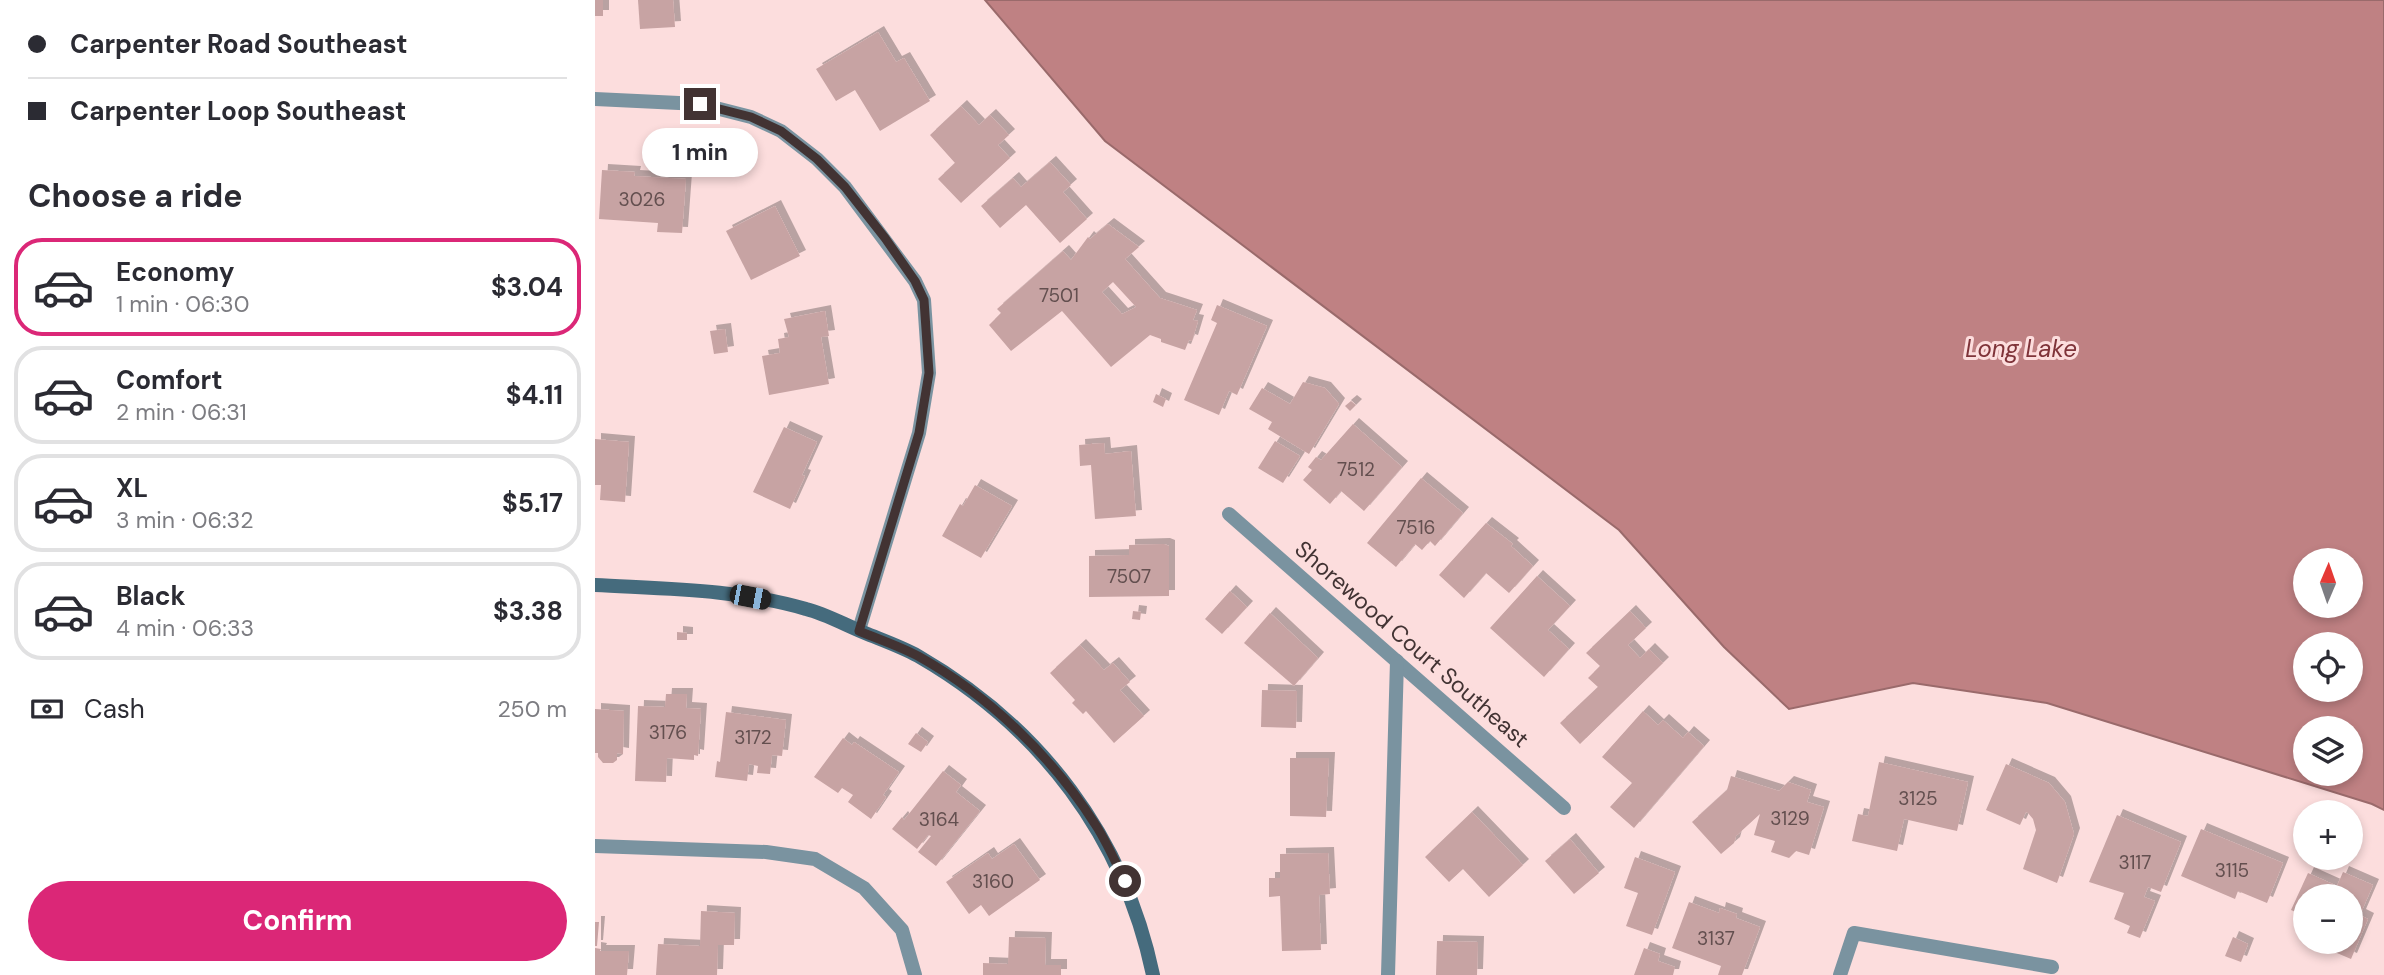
<!DOCTYPE html>
<html lang="en">
<head>
<meta charset="utf-8">
<style>
	body { margin:0; font-family:"DM Sans",sans-serif; background:#f7f7f7; color:#2b2b33; height:100vh; display:flex; flex-direction:column; font-size:26px; white-space:nowrap }
	* { box-sizing:border-box; margin:0 }
	p { font-size:23px; color:#7c7c81 }
	.icon { flex:none; width:38px; height:38px; fill:none; stroke:currentColor; stroke-width:2; stroke-linecap:round; stroke-linejoin:round }
	.map { position:relative; flex:1; overflow:hidden }
	.sheet { display:flex; flex-direction:column; background:#fff; width:595px }
	.sheet>* { flex:none }
	.banner { display:grid; align-content:center; height:154px; padding:0 28px; background:#fff }
	.needle { width:46px; rotate:2deg }
	.controls { position:absolute; left:1698px; top:548px; display:grid; gap:14px }
	.controls a { display:grid; place-items:center; width:70px; height:70px; border-radius:50%; background:#fff; box-shadow:0 4px 10px #0003; font-size:35px }
	.end { position:absolute; width:32px; height:32px; margin:-16px; border:9px solid #423333; background:#fff; box-shadow:0 0 0 4px #fff }
	.from { border-radius:50% }
	.bubble { position:absolute; height:49px; border-radius:24px; background:#fff; box-shadow:0 4px 10px #0003; font-size:23px; font-weight:700; line-height:49px; text-align:center }
	.car { position:absolute; width:21px; height:42px; margin:-21px -10px; border-radius:9px; box-shadow:0 0 5px 2px #0007; background:linear-gradient(#222 24%,#8ab4d8 0 40%,#222 0 76%,#8ab4d8 0 86%,#222 0) }
	.banner b { display:flex; align-items:center; gap:24px; height:66px; font-size:26px }
	.banner b+b { border-top:2px solid #e1e1e2 }
	.banner i { width:18px; height:18px; background:#2b2b33 }
	ul { padding:0; list-style:none }
	li { display:flex; align-items:center; gap:21px; height:98px; margin:0 14px 10px; padding:0 14px; border:4px solid #e1e1e2; border-radius:28px }
	li div { flex:1 }
	li b { display:block; font-size:26px }
	li em { font-style:normal; font-weight:700 }
	li.selected { border-color:#db2777 }
	li>.icon { width:63px; height:63px; stroke-width:1.5 }
	h2 { padding:0 28px; font-size:32px; line-height:84px }
	.pay { display:flex; align-items:center; gap:18px; height:77px; padding:0 28px; font-size:26px }
	.pay p { margin-inline-start:auto }
	.button { display:flex; gap:14px; margin-top:auto; padding:14px 28px }
	.button a { flex:1; height:80px; border-radius:42px; background:#db2777; color:#fff; font-size:28px; font-weight:700; line-height:80px; text-align:center }
	main { display:flex; flex:1; min-height:0 }
	.map>svg:first-child { display:block }
</style>
</head>
<body>
<main>
<section class="sheet">
<div class="banner">
<b><i class="from"></i>Carpenter Road Southeast</b>
<b><i></i>Carpenter Loop Southeast</b>
</div>
<h2>Choose a ride</h2>
<ul>
<li class="selected"><svg class="icon" aria-label="car" viewBox="0 0 24 24"><path d="M5 17H2v-5l4-1 3-4h7l3 4 3 1v5h-3M9 17h6M6 11h13"/><circle cx="7" cy="17" r="2"/><circle cx="17" cy="17" r="2"/></svg><div><b>Economy</b><p>1 min · 06:30</p></div><em>$3.04</em></li>
<li><svg class="icon" aria-label="car" viewBox="0 0 24 24"><path d="M5 17H2v-5l4-1 3-4h7l3 4 3 1v5h-3M9 17h6M6 11h13"/><circle cx="7" cy="17" r="2"/><circle cx="17" cy="17" r="2"/></svg><div><b>Comfort</b><p>2 min · 06:31</p></div><em>$4.11</em></li>
<li><svg class="icon" aria-label="car" viewBox="0 0 24 24"><path d="M5 17H2v-5l4-1 3-4h7l3 4 3 1v5h-3M9 17h6M6 11h13"/><circle cx="7" cy="17" r="2"/><circle cx="17" cy="17" r="2"/></svg><div><b>XL</b><p>3 min · 06:32</p></div><em>$5.17</em></li>
<li><svg class="icon" aria-label="car" viewBox="0 0 24 24"><path d="M5 17H2v-5l4-1 3-4h7l3 4 3 1v5h-3M9 17h6M6 11h13"/><circle cx="7" cy="17" r="2"/><circle cx="17" cy="17" r="2"/></svg><div><b>Black</b><p>4 min · 06:33</p></div><em>$3.38</em></li>
</ul>
<div class="pay"><svg class="icon" aria-label="cash" viewBox="0 0 24 24"><path d="M3 7h18v10H3z"/><circle cx="12" cy="12" r="2"/></svg>Cash<p>250 m</p></div>
<div class="button"><a>Confirm</a></div>
</section>
<div class="map">
<svg width="1789" height="975" viewBox="0 0 1789 975">
	<defs>
		<filter id="shadow"><feDropShadow dx="6" dy="-6" stdDeviation="0" flood-color="#0004"/></filter>
	</defs>
	<rect width="100%" height="100%" fill="#fcdddd"/>
	<path fill="#bf8183" stroke="#9a6a6b" stroke-width="2" fill-rule="evenodd" d="M390,0H1789V810L1777,804L1452,703L1318,683L1194,709L1129,647L1024,530L510,141ZM1710,560H1755V606H1710ZM1710,644H1755V690H1710ZM1710,728H1755V774H1710Z"/>
	<g fill="#c7a3a3" fill-rule="evenodd" filter="url(#shadow)">
		<rect x="0" y="0" width="8" height="16"/>
		<polygon points="43,0 78,0 80,27 45,29"/>
		<polygon points="283,32 301,62 309,58 335,101 285,131 260,90 241,101 221,69"/>
		<polygon points="366,106 384,125 395,115 414,135 403,145 415,158 366,203 343,179 360,163 335,135"/>
		<polygon points="455,162 476,185 468,192 492,219 465,243 431,205 405,228 386,206 418,178 426,187"/>
		<polygon points="7,170 40,172 39,176 91,179 87,233 62,232 63,223 4,219"/>
		<polygon points="180,206 205,256 156,280 131,231"/>
		<path d="M513,224L544,247L530,259L565,298L602,310L598,320L603,321L597,341L594,340L590,350L566,342V339L555,335L516,367L467,311L416,351L394,325L406,313L402,309L468,251L476,260L493,237L495,239ZM518,282L541,307L527,314L507,292Z"/>
		<polygon points="622,305 672,326 642,395 634,391 624,415 589,400 622,323 616,320"/>
		<polygon points="230,311 234,336 226,337 234,384 174,395 167,356 185,353 183,339 194,337 189,319"/>
		<polygon points="130,329 133,352 119,354 115,331"/>
		<polygon points="708,382 730,388 744,404 714,454 673,429 677,422 654,409 667,388 695,404"/>
		<polygon points="561,394 571,399 568,407 558,402"/>
		<polygon points="756,401 761,405 755,411 750,406"/>
		<polygon points="758,424 807,467 769,511 746,491 735,504 708,480 717,470 713,467 721,457 726,460"/>
		<polygon points="189,427 222,442 207,475 210,476 195,509 158,492"/>
		<polygon points="0,439 34,442 30,502 5,500 6,485 0,485"/>
		<polygon points="680,441 705,456 688,483 663,468"/>
		<polygon points="509,443 510,454 536,451 541,516 500,519 496,465 485,466 484,445"/>
		<polygon points="826,478 868,513 840,546 835,541 827,550 820,544 801,567 772,543"/>
		<polygon points="380,485 417,506 386,558 347,536 365,504 368,506"/>
		<polygon points="891,523 918,544 916,546 938,566 914,593 891,573 869,598 844,575"/>
		<polygon points="569,544 574,546 574,596 494,597 494,556 534,555 534,545"/>
		<polygon points="942,576 975,606 953,630 974,649 949,677 895,628"/>
		<polygon points="635,591 652,607 627,634 610,619"/>
		<polygon points="538,611 546,612 545,620 537,619"/>
		<polygon points="1035,611 1051,628 1033,645 1045,658 1054,649 1068,663 985,744 965,723 1003,687 993,678 1005,666 991,653"/>
		<polygon points="675,613 723,658 699,686 649,643"/>
		<polygon points="82,632 92,633 92,640 82,640"/>
		<polygon points="485,645 509,670 518,663 535,682 525,690 549,716 519,743 491,711 488,714 477,703 480,700 455,673"/>
		<polygon points="667,690 702,691 701,728 666,727"/>
		<polygon points="71,694 92,694 91,708 106,709 103,756 99,755 99,760 72,758 71,782 40,781 43,706 70,707"/>
		<polygon points="0,709 29,711 28,754 22,753 22,760 18,763 8,763 3,757 3,753 0,753"/>
		<polygon points="1048,711 1063,725 1068,720 1088,738 1093,732 1109,746 1039,828 1015,807 1037,783 1007,757"/>
		<polygon points="131,712 191,720 187,756 177,755 175,774 162,773 163,766 154,764 152,781 120,777 122,761 125,762"/>
		<polygon points="321,733 333,742 326,752 313,744"/>
		<polygon points="248,738 257,745 259,742 304,772 288,795 291,797 276,819 253,802 258,795 247,788 243,793 219,777"/>
		<polygon points="695,758 734,758 731,817 695,816"/>
		<polygon points="1284,762 1373,782 1362,831 1309,819 1302,851 1257,841 1263,814 1273,816"/>
		<polygon points="1411,764 1454,783 1470,802 1479,834 1462,883 1428,869 1441,830 1438,819 1433,813 1431,812 1425,825 1391,810"/>
		<polygon points="348,771 366,785 361,792 385,811 341,866 323,852 336,836 333,835 322,849 297,829 307,817 309,820"/>
		<polygon points="1136,776 1184,791 1193,782 1216,790 1212,802 1229,807 1214,855 1201,851 1194,858 1176,852 1180,841 1159,835 1165,814 1141,836 1139,843 1126,854 1097,822 1132,790"/>
		<polygon points="877,812 928,865 894,897 868,869 854,882 830,857"/>
		<polygon points="1522,815 1586,842 1566,892 1553,887 1549,897 1560,901 1545,938 1532,933 1535,926 1519,919 1529,893 1494,882"/>
		<polygon points="1606,829 1688,863 1672,903 1643,891 1640,899 1586,876"/>
		<polygon points="975,839 1004,873 979,894 950,861"/>
		<polygon points="419,844 445,880 394,916 386,905 374,914 351,882 393,853 397,859"/>
		<polygon points="733,853 735,894 724,895 726,950 687,951 685,896 674,897 674,878 685,878 685,854"/>
		<polygon points="1040,857 1080,872 1057,935 1031,926 1043,893 1029,888"/>
		<polygon points="1748,872 1778,885 1765,915 1773,919 1756,959 1716,942 1755,942 1755,896 1710,896 1710,916 1696,910 1713,873 1742,886"/>
		<polygon points="1094,902 1124,913 1125,908 1142,914 1141,918 1165,927 1147,975 1123,975 1126,966 1077,948"/>
		<polygon points="106,911 140,913 139,945 123,945 122,975 61,975 63,944 105,946"/>
		<polygon points="0,922 4,922 2,946 0,946"/>
		<polygon points="414,937 451,938 450,965 466,965 466,975 388,975 388,963 413,964"/>
		<polygon points="1638,937 1653,944 1646,962 1630,956"/>
		<polygon points="842,941 883,942 882,975 841,975"/>
		<polygon points="0,948 6,949 5,951 34,951 32,975 0,975"/>
		<polygon points="1049,948 1065,954 1063,961 1080,967 1078,975 1039,975"/>
	</g>
	<g fill="none" stroke-linecap="round" stroke-linejoin="round">
		<g stroke="#7a93a0" stroke-width="14">
			<polyline points="0,99 105,104 156,117 186,131 222,159 250,187 320,281 329,300 334,373 324,433 264,630"/>
			<polyline points="634,514 969,808"/>
			<polyline points="0,846 171,852 220,859 269,888 307,930 320,975"/>
			<polyline points="793,975 802,661"/>
			<polyline points="1245,975 1259,933 1457,967"/>
		</g>
		<path stroke="#456b7d" stroke-width="14" d="M0,585C70,589 143,589 211,609C231,614 250,625 270,633C287,640 307,647 323,656C446,727 529,837 558,975"/>
	</g>
	<g fill="none" stroke-linecap="round" stroke-linejoin="round">
		<path stroke="#423333" stroke-width="9" d="M105,104L156,117L186,131L222,159L250,187L290,238L320,281L329,300L334,373L324,433L264,631C283,639 304,646 323,656C393,695 457,756 500,824C512,842 520,862 530,881"/>
	</g>
	<g text-anchor="middle" dominant-baseline="central" stroke-width="6" stroke-linejoin="round" paint-order="stroke">
		<g font-size="19" fill="#634f4f">
			<text x="47" y="199">3026</text>
			<text x="464" y="295">7501</text>
			<text x="761" y="469">7512</text>
			<text x="821" y="527">7516</text>
			<text x="534" y="576">7507</text>
			<text x="73" y="732">3176</text>
			<text x="158" y="737">3172</text>
			<text x="1323" y="798">3125</text>
			<text x="1195" y="818">3129</text>
			<text x="344" y="819">3164</text>
			<text x="1540" y="862">3117</text>
			<text x="1637" y="870">3115</text>
			<text x="398" y="881">3160</text>
			<text x="1121" y="938">3137</text>
		</g>
		<g font-size="23" fill="#423333" stroke="#fcdddd">
			<text transform="translate(817 644) rotate(41)">Shorewood Court Southeast</text>
		</g>
		<g font-size="24" font-style="italic" fill="#7f3339" stroke="#fcdddd">
			<text x="1426" y="348">Long Lake</text>
		</g>
	</g>
</svg>
<div class="controls">
<a><svg class="needle" viewBox="-14 -14 28 28"><path d="M0-13l5 13h-10z" fill="#e53935"/><path d="M0 13l5-13h-10z" fill="#7c7c81"/></svg></a>
<a><svg class="icon" aria-label="locate" viewBox="0 0 24 24"><circle cx="12" cy="12" r="6"/><path d="M12 2v4M12 18v4M2 12h4M18 12h4"/></svg></a>
<a><svg class="icon" aria-label="layers" viewBox="0 0 24 24"><path d="M12 4l9 5-9 5-9-5zM3 14l9 5 9-5"/></svg></a>
<a>+</a>
<a>−</a>
</div>
<i class="end from" style="left:530px;top:881px"></i>
<i class="end" style="left:105px;top:104px"></i>
<div class="bubble" style="left:47px;top:128px;width:116px">1 min</div>
<i class="car" style="left:155px;top:597px;rotate:101deg"></i>
</div>
</main>
</body>
</html>
